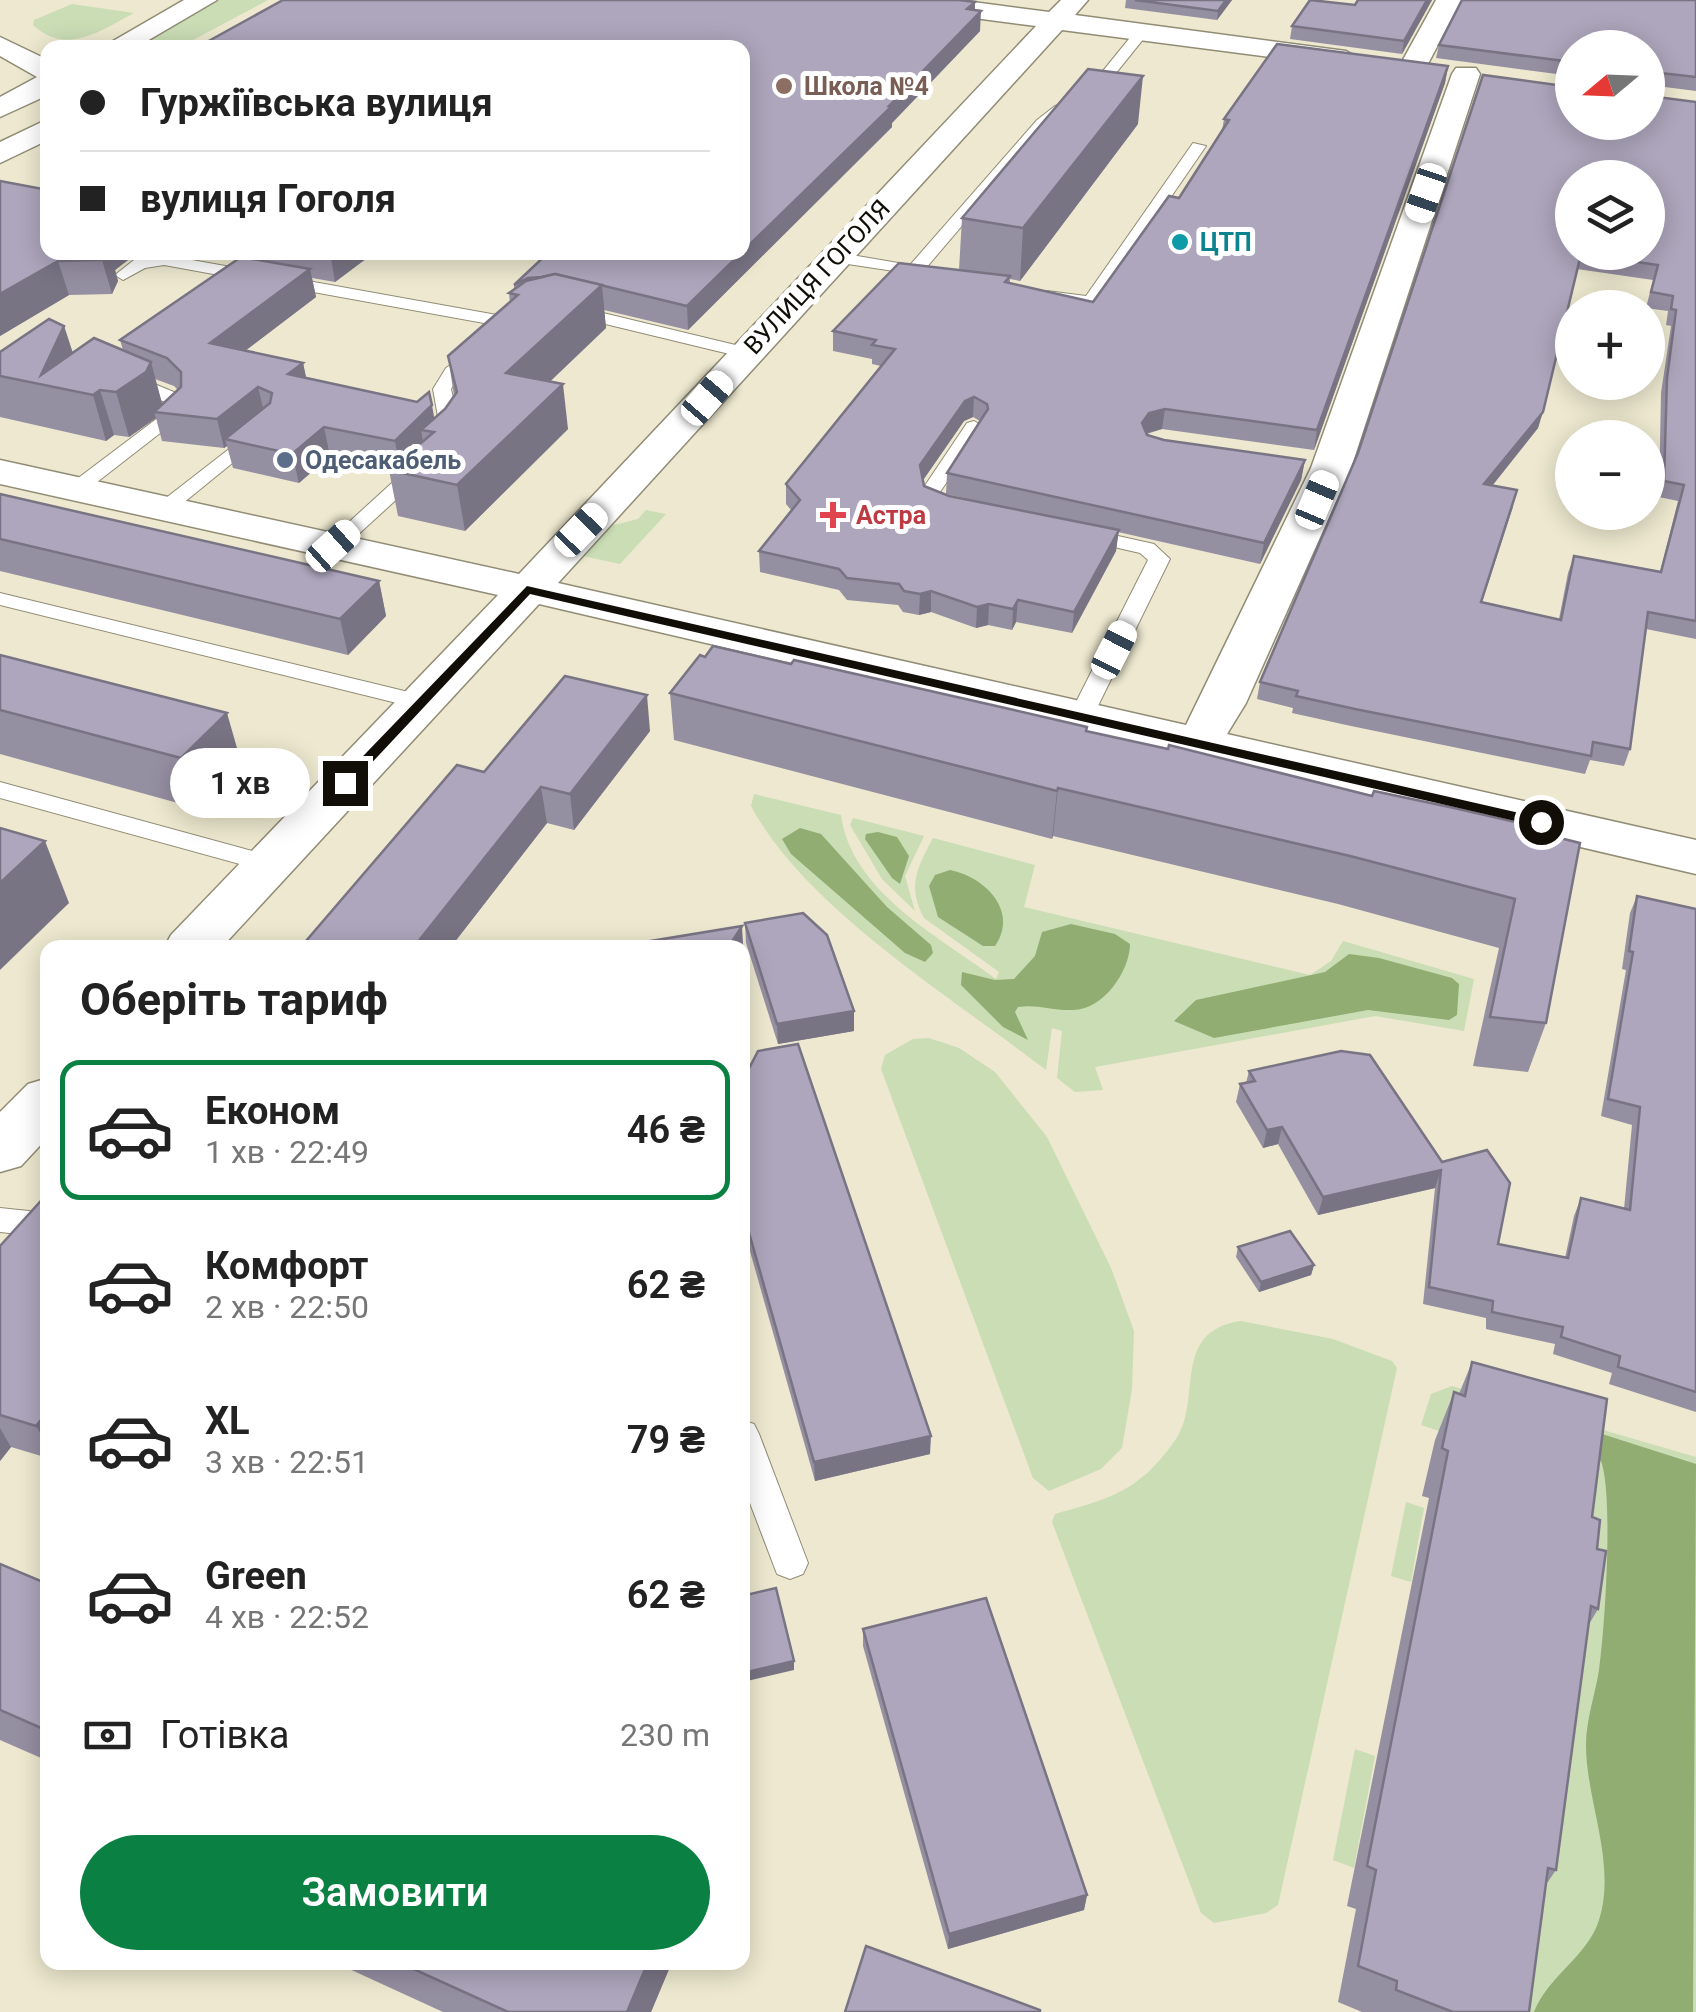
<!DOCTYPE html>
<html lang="uk">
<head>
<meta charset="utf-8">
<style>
	body { margin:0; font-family:Roboto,sans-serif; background:#f2f2f2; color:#222; height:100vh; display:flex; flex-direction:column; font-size:38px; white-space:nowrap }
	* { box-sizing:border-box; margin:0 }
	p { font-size:32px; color:#767676 }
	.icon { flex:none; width:55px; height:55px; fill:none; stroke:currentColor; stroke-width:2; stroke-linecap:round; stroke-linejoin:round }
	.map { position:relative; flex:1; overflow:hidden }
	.side { position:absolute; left:40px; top:940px; width:710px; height:1030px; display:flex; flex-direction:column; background:#fff; border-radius:20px; box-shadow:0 5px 25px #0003 }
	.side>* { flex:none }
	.top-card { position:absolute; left:40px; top:40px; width:710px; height:220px; border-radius:20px; box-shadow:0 5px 25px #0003; display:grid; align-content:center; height:220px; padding:0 40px; background:#fff }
	.needle { width:65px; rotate:251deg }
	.fabs { position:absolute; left:1555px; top:30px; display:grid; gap:20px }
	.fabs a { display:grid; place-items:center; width:110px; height:110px; border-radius:50%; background:#fff; box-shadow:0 5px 25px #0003; font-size:50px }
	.end { position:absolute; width:45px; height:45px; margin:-22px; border:12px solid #110e07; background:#fff; box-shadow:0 0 0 5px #fff }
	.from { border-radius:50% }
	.bubble { position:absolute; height:70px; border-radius:35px; background:#fff; box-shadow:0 5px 25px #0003; font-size:32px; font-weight:600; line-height:70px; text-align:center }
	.car { position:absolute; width:30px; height:60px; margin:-30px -15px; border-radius:12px; box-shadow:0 0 8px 2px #0007; background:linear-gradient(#fff 24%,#345 0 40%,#fff 0 76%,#345 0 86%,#fff 0) }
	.top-card b { display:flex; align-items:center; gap:35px; height:95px; font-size:38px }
	.top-card b+b { border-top:2px solid #e0e0e0 }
	.top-card i { width:25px; height:25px; background:#222 }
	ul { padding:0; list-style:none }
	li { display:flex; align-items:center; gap:30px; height:140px; margin:0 20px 15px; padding:0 20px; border:5px solid transparent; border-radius:20px }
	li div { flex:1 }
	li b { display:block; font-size:38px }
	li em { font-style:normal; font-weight:600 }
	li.active { border-color:#0b8043 }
	li>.icon { width:90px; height:90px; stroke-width:1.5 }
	h2 { padding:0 40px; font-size:45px; line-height:120px }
	.pay { display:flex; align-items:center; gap:25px; height:110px; padding:0 40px; font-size:38px }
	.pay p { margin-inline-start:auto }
	.action { display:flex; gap:20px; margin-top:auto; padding:20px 40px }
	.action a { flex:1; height:115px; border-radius:60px; background:#0b8043; color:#fff; font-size:40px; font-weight:600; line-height:115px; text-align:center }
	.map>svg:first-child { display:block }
</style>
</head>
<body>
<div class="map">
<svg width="1696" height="2012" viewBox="0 0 1696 2012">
	<rect width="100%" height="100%" fill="#ede8cf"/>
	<g fill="#caddb5">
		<polygon points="220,0 268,0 180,47 130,48"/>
		<path d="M72,4L134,13C100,31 66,56 33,25L34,20Z"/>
		<polygon points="646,510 666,514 620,564 583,556 606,527 638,519"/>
		<path d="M754,794L841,815C851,892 940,937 996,979L999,972L924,918C907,886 917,868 933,838L1035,865L1024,907L1310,975L1331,961L1343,941L1474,979L1464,1031L1375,1016L1095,1067L1103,1090L1075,1092L1057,1078L1062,1031L1052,1028L1046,1070C953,998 806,909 751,806Z"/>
		<polygon points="853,818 924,836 905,876 915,911 882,879 850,825"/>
		<polygon points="929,1038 959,1048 995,1072 1047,1137 1111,1268 1134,1331 1132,1389 1122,1448 1101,1469 1049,1491 1033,1478 881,1069 885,1055 913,1039"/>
		<path d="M1241,1321L1333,1339L1392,1361L1397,1368L1278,1905L1266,1913L1214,1923L1201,1913L1052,1522L1055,1514C1112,1498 1140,1491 1176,1439C1203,1400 1170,1331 1241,1321Z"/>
		<polygon points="1452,1386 1696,1457 1696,2012 1510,2012 1445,1433 1421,1425 1431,1394"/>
		<polygon points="1406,1502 1424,1508 1411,1582 1391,1576"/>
		<polygon points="1355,1749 1375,1756 1354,1868 1333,1860"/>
	</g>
	<g fill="#91ad71">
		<polygon points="800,828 821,834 887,907 931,945 933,953 925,962 905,953 791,854 782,839"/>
		<polygon points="878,832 897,837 909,856 900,884 892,878 865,839 866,834"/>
		<path d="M950,870C985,877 1019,911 995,946H983L938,917L929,886L935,875Z"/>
		<path d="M1071,924L1115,934L1130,944C1130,971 1103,1010 1073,1010C1054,1011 1037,1004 1018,1007L1015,1012L1028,1040L1003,1027L961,985L962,972L995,980L1014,979L1035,956L1042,932Z"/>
		<polygon points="1349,954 1379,958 1452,978 1459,984 1457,1015 1449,1020 1368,1010 1214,1038 1174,1021 1196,1000 1325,972"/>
		<path d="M1552,1418L1696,1464L1693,2012H1534C1548,1976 1588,1956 1599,1920C1617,1864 1586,1801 1586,1745C1586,1720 1595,1695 1599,1670C1605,1627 1613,1503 1602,1464C1596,1444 1567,1429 1552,1418Z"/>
	</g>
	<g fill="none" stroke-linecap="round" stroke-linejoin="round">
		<defs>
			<g id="lane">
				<polygon points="1137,29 1149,32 1091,104 1065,112 1047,126 920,275 828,261 826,257 834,252 910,265 1037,120 1055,106 1081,98"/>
				<polygon points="1193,143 1206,146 1096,306 1047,299 1047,291 1086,296"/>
				<polygon points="164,255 508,317 524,310 533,315 511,328 164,265 145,268 123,280 115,275 134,260"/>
				<polygon points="570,305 752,349 755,353 746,358 564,314 561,310"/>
				<polygon points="479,345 488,350 459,375 451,389 460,428 455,446 340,551 326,551 323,547 326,543 439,440 440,428 433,389 446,368"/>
				<polygon points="123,371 181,395 186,413 83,493 69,493 69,485 167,411 165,402 116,381 116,373"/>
				<polygon points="974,421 984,427 940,492 967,508 957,514 932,507 920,493 967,423"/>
				<polygon points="256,428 263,430 263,438 171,513 157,513 157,505"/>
				<polygon points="1082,528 1154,544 1170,559 1093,716 1081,723 1069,716 1148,560 1140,553 1075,538 1072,534"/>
				<polygon points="0,593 429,697 433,702 421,709 0,605"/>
				<polygon points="0,782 278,858 282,864 269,872 0,798"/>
				<polygon points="0,1208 48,1213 48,1237 0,1232"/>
				<polygon points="742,1420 754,1424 759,1434 808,1563 803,1574 790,1579 777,1574 742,1482"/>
			</g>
			<g id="street">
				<polygon points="885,0 958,0 1049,12 1061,0 1088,0 1075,15 1346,51 1360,59 1346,67 1062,30 558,583 1186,725 1311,468 1452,74 1456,68 1476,68 1480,74 1351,468 1246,703 1227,734 1696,840 1696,874 539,604 221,948 164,948 171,935 498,595 0,484 0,460 519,574 1036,26 898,8"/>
				<polygon points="1436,0 1462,0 1423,73 1403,73 1399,67"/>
				<polygon points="48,1078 48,1137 21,1166 0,1172 0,1112 28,1084"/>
			</g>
			<g id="secondary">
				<polygon points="184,0 217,0 135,48 101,48"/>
				<polygon points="0,37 48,60 48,95 0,117 0,97 37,77 0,56"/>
				<polygon points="48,119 48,140 0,163 0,142"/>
			</g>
		</defs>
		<use href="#lane" stroke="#918c75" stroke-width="2"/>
		<use href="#street" stroke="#918c75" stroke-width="3"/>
		<use href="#secondary" stroke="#918c75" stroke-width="3"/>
		<use href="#lane" fill="#fff" fill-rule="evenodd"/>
		<use href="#street" fill="#fff" fill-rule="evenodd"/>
		<use href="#secondary" fill="#fff" fill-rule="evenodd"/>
	</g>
	<g fill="#958fa2" fill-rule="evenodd">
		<polygon points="1126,0 1232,0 1217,20 1125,8"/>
		<polygon points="1432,0 1402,54 1290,39 1292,26 1355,5"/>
		<path d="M1696,0V91L1649,85V96L1696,102V639L1646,629L1630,749L1624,766L1590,760L1585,774L1351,726L1292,713L1293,708L1257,699L1260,682L1648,122L1572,48V76L1436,58L1439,45ZM1577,269L1653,280L1646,308L1668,311L1666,325L1671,326L1661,393L1659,497L1678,501L1660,572L1574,556L1568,573L1559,619L1482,602L1513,507L1492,486L1538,428Z"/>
		<path d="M975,2V10L980,31L892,123V127L688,330L604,310L606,328L550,381L568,429L465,531L398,516L389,470L391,468L330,456L299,483L233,468L227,446L224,448L162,441L156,418L129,437L114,435L106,441L0,417V352L64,326L73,353L123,350L120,340L266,261L264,252H370L371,255L335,282L312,278L316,297L245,351L303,363L306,378L434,419L445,409L454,396L448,356L510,303L509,293L514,289V285ZM155,379L174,386L178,390L162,404Z"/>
		<path d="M1448,66L1445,83L1314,450L1162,429L1147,434L1164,440L1305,460L1301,480L1260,564L1118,532L1116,551L1072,633L1016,622L1012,630L988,625L976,628L931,612L919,615L903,612L898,605L847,600L839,590L760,572L759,551L791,510L786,504V484L881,366L872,364V359L833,351V331L959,270L962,218L1138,124L1020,281L1010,279V283L1093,302L1179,198L1222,131L1224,119ZM973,417L980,421L947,473L946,494L1022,511L949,496L924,486L923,480L964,421Z"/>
		<polygon points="0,181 48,252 131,252 128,260 115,270 118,281 112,294 69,295 0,336"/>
		<polygon points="0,494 379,581 386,616 348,655 0,571"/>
		<polygon points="0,655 241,762 196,808 0,754"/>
		<polygon points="670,693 1087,731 1540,833 1546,1023 1528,1072 1473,1066 1499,948 1338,904 1053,836 1052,839 674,740"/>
		<polygon points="650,731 574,830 547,823 450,948 300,948 484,772"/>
		<polygon points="1637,896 1696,909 1696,1412 1609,1384 1612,1373 1553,1354 1555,1344 1486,1329 1486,1318 1423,1304 1435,1188 1318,1215 1278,1144 1263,1148 1236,1102 1240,1084 1246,1083 1249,1071 1341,1051 1498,1244 1565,1258 1574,1216 1581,1198 1624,1209 1632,1125 1601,1116 1626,970 1622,969 1630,913"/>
		<polygon points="745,923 854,1031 778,1044 746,943"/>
		<polygon points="742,1082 930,1454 815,1481 742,1223"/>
		<polygon points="48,1193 48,1458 11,1447 0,1461 0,1246"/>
		<polygon points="1238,1247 1314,1265 1311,1275 1259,1292 1236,1257"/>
		<polygon points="1472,1362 1592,1517 1597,1549 1598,1609 1588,1626 1556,1870 1545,1886 1529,2012 1362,2012 1338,2002 1356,1909 1347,1906 1429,1498 1422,1496 1435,1440 1454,1392 1459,1394"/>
		<polygon points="0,1564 48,1584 48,1761 0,1740"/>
		<polygon points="863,1629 1087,1895 1084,1910 948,1949 863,1646"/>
		<polygon points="334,1962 672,1962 651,2012 443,2012"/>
	</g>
	<g fill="#797484">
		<polygon points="1226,0 1232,0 1217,20 1218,11"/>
		<polygon points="1427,0 1432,0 1402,54 1404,41"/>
		<polygon points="975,2 974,18 981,11 980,31 892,123 892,127 688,330 687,306 889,106 967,9"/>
		<polygon points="1448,66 1445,83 1314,450 1317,430"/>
		<polygon points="1143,76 1138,124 1020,281 1023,228"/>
		<polygon points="106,252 131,252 128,260 115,270 118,281 112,294 102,260"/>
		<polygon points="330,252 370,252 371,255 335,282"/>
		<polygon points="58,261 69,295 0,336 0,294"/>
		<polygon points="310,269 316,297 217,372 210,343"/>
		<polygon points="602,285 606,328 512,418 506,373"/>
		<polygon points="64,326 78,370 41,375"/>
		<polygon points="151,362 163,407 154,412 156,418 129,437 116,392"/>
		<polygon points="303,363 309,391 288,374"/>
		<polygon points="563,384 568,429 465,531 457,485"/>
		<polygon points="258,387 265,416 225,439 227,446 224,448 217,419"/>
		<polygon points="100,390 114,435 106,441 93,395"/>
		<polygon points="974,397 973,417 964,421 919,486 920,465 965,401"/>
		<polygon points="432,405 437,434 421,430 424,447 400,470 395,441"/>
		<polygon points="1165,409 1162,429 1147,433 1142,423 1149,413"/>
		<polygon points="1543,412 1538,428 1480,501 1484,484"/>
		<polygon points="324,427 330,456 299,483 292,454"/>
		<polygon points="1305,460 1301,480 1260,564 1264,543"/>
		<polygon points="1119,530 1116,551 1072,633 1074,612"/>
		<polygon points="379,581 386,616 348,655 340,619"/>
		<polygon points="931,591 931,612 919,615 920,594"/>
		<polygon points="1018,600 1016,622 1012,630 1013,609"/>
		<polygon points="989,604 988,625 976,628 977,607"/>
		<polygon points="647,695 650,731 574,830 570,794"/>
		<polygon points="227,713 241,762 196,808 181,758"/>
		<polygon points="541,787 547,823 450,948 413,948"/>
		<polygon points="1058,788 1053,836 1052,839 1057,791"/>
		<polygon points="45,841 69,903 0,970 0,883"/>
		<polygon points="742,926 743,944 740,948 728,948"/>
		<polygon points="854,1011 854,1031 778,1044 777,1024"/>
		<polygon points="1282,1127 1278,1144 1263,1148 1267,1130"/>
		<polygon points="1441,1170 1435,1188 1318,1215 1323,1197"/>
		<polygon points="1314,1265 1311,1275 1259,1292 1261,1282"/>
		<polygon points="48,1411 48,1446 36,1426"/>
		<polygon points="0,1428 11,1447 0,1461"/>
		<polygon points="931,1436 930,1454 815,1481 814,1462"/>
		<polygon points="794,1661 794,1670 743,1682 743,1673"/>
		<polygon points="1087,1895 1084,1910 948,1949 949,1934"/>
		<polygon points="648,1962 672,1962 651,2012 627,2012"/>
	</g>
	<g fill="#ada6bc" stroke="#797484" stroke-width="2.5" fill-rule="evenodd">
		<polygon points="283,0 959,0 975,2 967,9 981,11 889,106 892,106 742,252 742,48 196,48"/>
		<polygon points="1135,0 1226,0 1218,11"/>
		<polygon points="1310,0 1355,5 1358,0 1427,0 1404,41 1292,26"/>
		<path d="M1462,0H1696V77L1652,72L1648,76L1649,96L1696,102V621L1648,612L1630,749L1593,742L1591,756L1355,709L1296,696L1298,691L1260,682L1358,453L1483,75L1572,87V122H1648V48H1572V62L1439,45ZM1572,178H1648V252H1572ZM1581,254L1658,265L1651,292L1673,296L1671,309L1676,310L1667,378L1664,481L1684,485L1661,572L1574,556L1561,620L1481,602L1517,490L1484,484L1543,412Z"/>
		<polygon points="1277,44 1448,66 1317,430 1165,409 1149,413 1142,423 1147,435 1164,440 1305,460 1264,543 947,473 988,409 987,404 974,397 965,401 920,465 924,486 949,496 1119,530 1074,612 1018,600 1013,609 989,604 977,607 931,591 920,594 904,591 899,584 847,578 839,569 759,551 800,500 786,484 895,349 872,345 876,340 833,331 899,263 1010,276 1005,282 1093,302 1169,196 1179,198 1229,120 1224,119"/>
		<polygon points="1088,69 1143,76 1023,228 962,218"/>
		<polygon points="0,181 48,190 48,252 106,252 102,260 58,261 0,294"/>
		<polygon points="549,252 742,252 687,306 555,274 541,277 528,278 514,285"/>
		<polygon points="241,257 310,269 210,343 303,363 288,374 417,402 429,392 432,405 395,441 324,427 292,454 225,439 270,403 272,393 258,387 217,419 154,412 181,387 181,372 167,358 120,340"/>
		<polygon points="555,274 602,285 506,373 563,384 457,485 389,470 434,432 421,430 445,409 457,392 448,356 518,295 509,293 526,281"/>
		<polygon points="49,319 64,326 41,375 94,338 151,362 146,372 116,392 100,390 93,395 0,376 0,352"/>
		<polygon points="0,494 379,581 340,619 0,539"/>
		<polygon points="713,646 791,664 794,660 1014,710 1087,727 1086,731 1168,749 1169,745 1372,796 1374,791 1454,808 1541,828 1540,833 1580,843 1546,1023 1490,1017 1515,899 1350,856 1058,788 1057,791 670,693 700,655 705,657"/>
		<polygon points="0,655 227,713 181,758 0,710"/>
		<polygon points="565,676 647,695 570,794 541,787 413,948 300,948 457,765 484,772"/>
		<polygon points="0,828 45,841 0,883"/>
		<polygon points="1637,896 1696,909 1696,1392 1618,1367 1620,1356 1561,1337 1563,1327 1492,1312 1493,1301 1429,1287 1441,1170 1323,1197 1282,1127 1267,1130 1240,1084 1255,1081 1249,1071 1341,1051 1370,1055 1442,1162 1487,1150 1510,1183 1498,1244 1568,1258 1581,1198 1630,1210 1640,1107 1608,1099 1633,952 1629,951"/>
		<polygon points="803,913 827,935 854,1011 777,1024 745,923"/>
		<polygon points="742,926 728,948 641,948 645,942"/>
		<polygon points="798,1044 931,1436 814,1462 742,1208 742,1082 758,1051"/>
		<polygon points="48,1193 48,1411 36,1426 0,1415 0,1246"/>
		<polygon points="1290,1231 1314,1265 1261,1282 1238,1247"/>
		<polygon points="1472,1362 1607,1399 1592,1517 1600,1520 1597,1549 1606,1551 1598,1609 1591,1606 1556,1870 1548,1868 1529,2012 1453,2012 1396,1990 1397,1981 1358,1966 1376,1870 1367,1866 1448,1451 1442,1448 1454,1392 1465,1396"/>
		<polygon points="0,1564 48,1584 48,1731 0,1710"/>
		<polygon points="776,1588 794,1661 743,1673 742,1596"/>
		<polygon points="986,1598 1087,1895 949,1934 863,1629"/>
		<polygon points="866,1946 1040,2010 1040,2012 845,2012"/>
		<polygon points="398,1962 648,1962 627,2012 508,2012"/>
	</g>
	<polygon fill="#110e07" points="527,586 1541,818 1549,822 1541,827 530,594 350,786 340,786 340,780"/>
	<circle fill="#8d6e63" stroke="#fff" stroke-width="4" cx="784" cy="86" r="10"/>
	<circle fill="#0f9aa8" stroke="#fff" stroke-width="4" cx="1180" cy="242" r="10"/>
	<circle fill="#5c6f8a" stroke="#fff" stroke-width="4" cx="285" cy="460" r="10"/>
	<path fill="#e0444e" stroke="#fff" stroke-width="4" d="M828 500h10v10h10v10h-10v10h-10v-10h-10v-10h10z"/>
	<g text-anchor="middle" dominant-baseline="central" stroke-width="10" stroke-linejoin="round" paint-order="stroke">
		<g font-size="25" font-weight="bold" fill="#785e54" stroke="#fff" text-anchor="start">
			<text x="804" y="86">Школа №4</text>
		</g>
		<g font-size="25" font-weight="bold" fill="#0d838f" stroke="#fff" text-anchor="start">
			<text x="1200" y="242">ЦТП</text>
		</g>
		<g font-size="25" fill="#110e07" stroke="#fff">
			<text transform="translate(817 277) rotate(-47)">ВУЛИЦЯ ГОГОЛЯ</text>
		</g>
		<g font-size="25" font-weight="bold" fill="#4e5e75" stroke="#fff" text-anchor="start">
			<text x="305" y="460">Одесакабель</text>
		</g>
		<g font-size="25" font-weight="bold" fill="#be3a42" stroke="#fff" text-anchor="start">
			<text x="856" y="515">Астра</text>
		</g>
	</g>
</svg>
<div class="fabs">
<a><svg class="needle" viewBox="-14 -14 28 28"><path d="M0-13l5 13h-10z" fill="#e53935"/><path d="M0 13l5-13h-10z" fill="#767676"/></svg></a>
<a><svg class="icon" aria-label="layers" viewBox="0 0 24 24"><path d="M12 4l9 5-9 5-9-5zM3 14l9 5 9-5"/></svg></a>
<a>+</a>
<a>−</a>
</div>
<i class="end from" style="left:1541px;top:822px"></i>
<i class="end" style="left:345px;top:783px"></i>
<div class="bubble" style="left:170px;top:748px;width:140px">1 хв</div>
<i class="car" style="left:1426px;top:193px;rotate:199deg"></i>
<i class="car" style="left:707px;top:398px;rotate:41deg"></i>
<i class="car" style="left:1317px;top:500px;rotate:23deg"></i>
<i class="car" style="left:581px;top:530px;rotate:44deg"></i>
<i class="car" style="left:333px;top:546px;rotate:48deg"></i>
<i class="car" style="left:1114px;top:650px;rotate:27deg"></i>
<div class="top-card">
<b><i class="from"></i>Гуржіївська вулиця</b>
<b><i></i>вулиця Гоголя</b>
</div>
<section class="side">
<h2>Оберіть тариф</h2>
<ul>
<li class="active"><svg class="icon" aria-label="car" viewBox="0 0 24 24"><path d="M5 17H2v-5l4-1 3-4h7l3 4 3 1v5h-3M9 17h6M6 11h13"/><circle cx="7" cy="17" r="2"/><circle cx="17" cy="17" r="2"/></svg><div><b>Економ</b><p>1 хв · 22:49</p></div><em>46 ₴</em></li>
<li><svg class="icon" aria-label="car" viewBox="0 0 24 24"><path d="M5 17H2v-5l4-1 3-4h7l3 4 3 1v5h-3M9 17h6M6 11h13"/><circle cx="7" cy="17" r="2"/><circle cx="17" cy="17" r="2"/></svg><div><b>Комфорт</b><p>2 хв · 22:50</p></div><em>62 ₴</em></li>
<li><svg class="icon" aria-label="car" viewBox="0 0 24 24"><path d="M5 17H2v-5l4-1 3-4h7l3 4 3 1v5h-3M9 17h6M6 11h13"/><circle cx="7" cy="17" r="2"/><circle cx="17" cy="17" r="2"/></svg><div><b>XL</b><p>3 хв · 22:51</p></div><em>79 ₴</em></li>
<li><svg class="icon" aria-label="car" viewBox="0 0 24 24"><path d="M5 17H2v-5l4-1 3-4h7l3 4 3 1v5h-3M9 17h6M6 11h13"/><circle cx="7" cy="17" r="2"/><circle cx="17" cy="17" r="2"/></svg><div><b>Green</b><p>4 хв · 22:52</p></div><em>62 ₴</em></li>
</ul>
<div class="pay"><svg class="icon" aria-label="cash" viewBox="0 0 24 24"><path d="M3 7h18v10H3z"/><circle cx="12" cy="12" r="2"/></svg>Готівка<p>230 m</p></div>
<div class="action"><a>Замовити</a></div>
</section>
</div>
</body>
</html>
